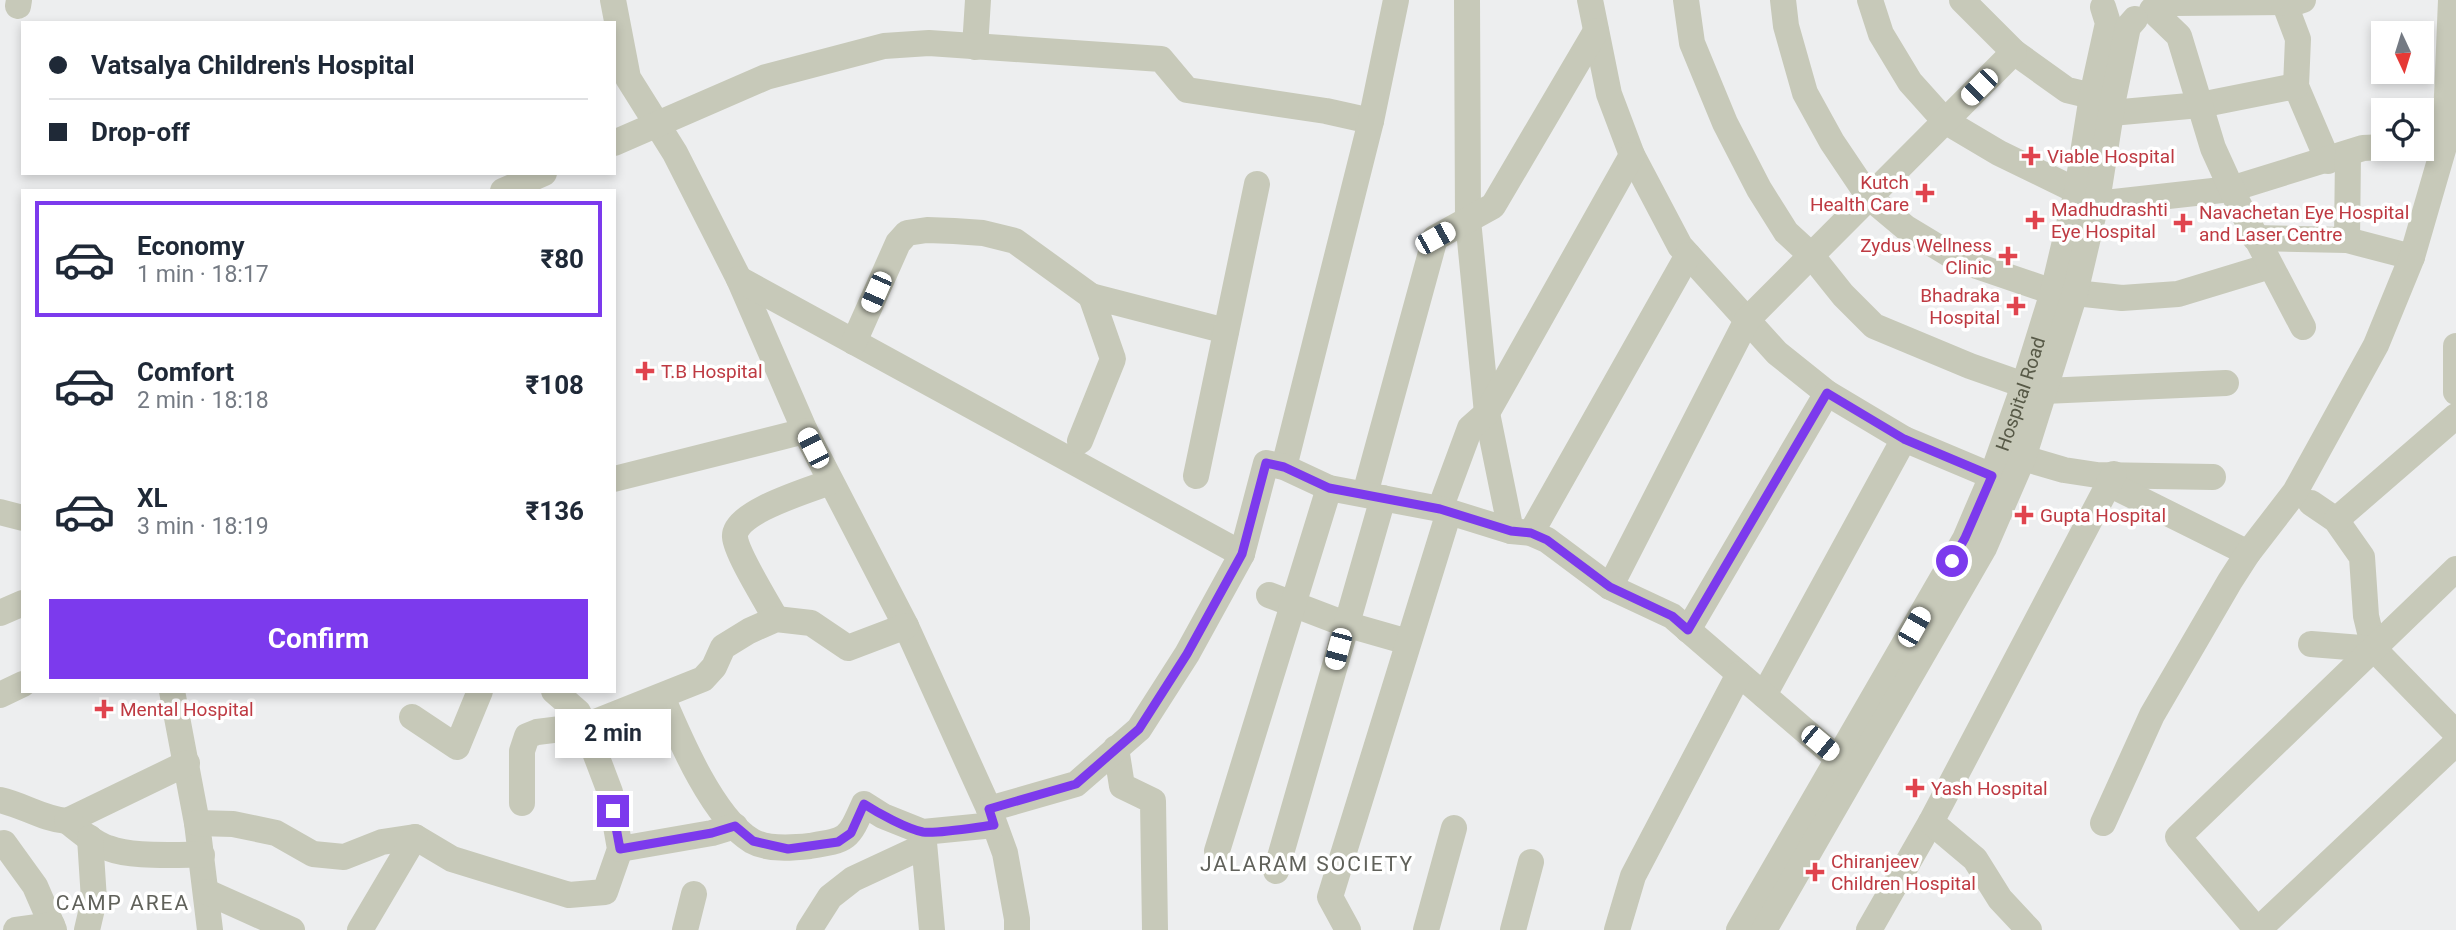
<!DOCTYPE html>
<html lang="en">
<head>
<meta charset="utf-8">
<style>
	body { margin:0; font-family:Roboto,sans-serif; background:#f2f2f3; color:#1f2937; height:100vh; display:flex; flex-direction:column; font-size:26px; white-space:nowrap }
	* { box-sizing:border-box; margin:0 }
	p { font-size:23px; color:#747a83 }
	.icon { flex:none; width:38px; height:38px; fill:none; stroke:currentColor; stroke-width:2; stroke-linecap:round; stroke-linejoin:round }
	.map { position:relative; flex:1; overflow:hidden }
	.drawer { position:absolute; left:21px; top:189px; width:595px; height:504px; display:flex; flex-direction:column; background:#fff; border-radius:0px; box-shadow:0 4px 10px #0003 }
	.drawer>* { flex:none }
	.top-card { position:absolute; left:21px; top:21px; width:595px; height:154px; border-radius:0px; box-shadow:0 4px 10px #0003; display:grid; align-content:center; height:154px; padding:0 28px; background:#fff }
	.needle { width:46px; rotate:176deg }
	.controls { position:absolute; left:2371px; top:21px; display:grid; gap:14px }
	.controls a { display:grid; place-items:center; width:63px; height:63px; border-radius:0px; background:#fff; box-shadow:0 4px 10px #0003; font-size:35px }
	.end { position:absolute; width:32px; height:32px; margin:-16px; border:9px solid #7c3aed; background:#fff; box-shadow:0 0 0 4px #fff }
	.from { border-radius:50% }
	.bubble { position:absolute; height:49px; border-radius:0px; background:#fff; box-shadow:0 4px 10px #0003; font-size:23px; font-weight:700; line-height:49px; text-align:center }
	.car { position:absolute; width:21px; height:42px; margin:-21px -10px; border-radius:9px; box-shadow:0 0 5px 2px #0007; background:linear-gradient(#fff 24%,#345 0 40%,#fff 0 76%,#345 0 86%,#fff 0) }
	.top-card b { display:flex; align-items:center; gap:24px; height:66px; font-size:26px }
	.top-card b+b { border-top:2px solid #e0e1e3 }
	.top-card i { width:18px; height:18px; background:#1f2937 }
	ul { padding:12px 0 0; list-style:none }
	li { display:flex; align-items:center; gap:21px; height:116px; margin:0 14px 10px; padding:0 14px; border:4px solid transparent; border-radius:0px }
	li div { flex:1 }
	li b { display:block; font-size:26px }
	li em { font-style:normal; font-weight:700 }
	li.selected { border-color:#7c3aed }
	li>.icon { width:63px; height:63px; stroke-width:1.5 }
	.cta { display:flex; gap:14px; margin-top:auto; padding:14px 28px }
	.cta a { flex:1; height:80px; border-radius:0px; background:#7c3aed; color:#fff; font-size:28px; font-weight:700; line-height:80px; text-align:center }
	.map>svg:first-child { display:block }
</style>
</head>
<body>
<div class="map">
<svg width="2456" height="930" viewBox="0 0 2456 930">
	<rect width="100%" height="100%" fill="#edeeef"/>
	<g fill="none" stroke-linecap="round" stroke-linejoin="round">
		<g stroke="#c7c9b9" stroke-width="26">
			<polyline points="613,0 628,78 675,153 739,279 805,431 906,626 989,809 1005,853 1017,919 1017,930"/>
			<polyline points="1467,0 1468,220 1487,413 1511,531"/>
			<polyline points="1590,0 1609,94 1632,155 1680,246 1777,353 1827,393 1904,439 1992,476"/>
			<polyline points="1686,0 1692,43 1725,123 1759,189 1786,232 1811,255 1843,295 1874,326 1970,366 2024,385"/>
			<polyline points="1783,0 1786,26 1805,93 1832,142 1869,197 1906,228 1959,260 2053,292"/>
			<polyline points="1870,0 1881,34 1910,82 1945,121 1999,153 2077,191"/>
			<polyline points="1962,0 2014,52 2067,90 2092,96"/>
			<polyline points="2284,2 2298,39 2296,86 2328,161"/>
			<polyline points="18,6 19,0"/>
			<polyline points="975,47 978,0"/>
			<polyline points="2111,113 2200,105 2296,86"/>
			<polyline points="614,143 766,77 884,46 929,43 1161,59 1187,90 1326,111 1371,121"/>
			<polyline points="503,191 544,173"/>
			<polyline points="2096,204 2231,189 2363,148 2384,147"/>
			<polyline points="2255,238 2347,240 2412,257"/>
			<polyline points="2347,240 2348,154"/>
			<polyline points="739,279 1242,554"/>
			<polyline points="2075,293 2122,298 2178,294 2270,266"/>
			<polyline points="2303,327 2238,203 2213,148 2179,36 2152,10 2174,3 2297,2 2303,0"/>
			<polyline points="854,342 898,243 907,233 927,230 954,231 983,233 1015,241 1091,296"/>
			<polyline points="2456,346 2456,392"/>
			<polyline points="2044,391 2226,383"/>
			<polyline points="1080,441 1113,359 1091,296 1226,331"/>
			<polyline points="2023,458 2064,470 2097,475 2213,477"/>
			<polyline points="1284,467 1371,121 1396,0"/>
			<polyline points="1196,476 1257,184"/>
			<polyline points="614,479 805,431"/>
			<polyline points="2109,484 2248,553"/>
			<polyline points="1365,494 1435,238 1493,206 1596,31"/>
			<polyline points="2311,503 2336,520 2362,557 2366,616 2374,649 2456,733"/>
			<polyline points="1440,509 1470,428 1487,413 1632,155"/>
			<polyline points="0,512 23,518"/>
			<polyline points="2336,520 2456,416"/>
			<polyline points="1531,533 1688,255"/>
			<polyline points="1610,587 1747,320 2014,52"/>
			<polyline points="1269,595 1345,624 1408,642"/>
			<polyline points="0,613 23,603"/>
			<path d="M776,619C767,602 736,553 735,537C733,512 810,490 830,482"/>
			<polyline points="1688,630 1827,393"/>
			<polyline points="2311,644 2374,649"/>
			<polyline points="172,691 197,823 210,930"/>
			<polyline points="0,695 23,684"/>
			<polyline points="1764,695 1904,439"/>
			<path d="M662,697C679,737 713,818 752,841C768,850 792,848 810,846C848,840 848,840 864,804L883,816L923,832L994,825"/>
			<polyline points="412,717 457,747 480,691"/>
			<polyline points="1116,748 1122,786 1153,801 1155,930"/>
			<path d="M0,800C23,805 43,819 67,821L187,763"/>
			<polyline points="522,803 522,751 527,736 537,732 585,726 703,679 714,667 723,647 749,631 776,619 811,623 848,648 906,626"/>
			<polyline points="989,809 1076,784 1139,729 1187,654 1242,554 1266,463 1284,467 1329,488 1440,509 1511,531 1531,533 1547,540 1610,587 1672,616 1838,759"/>
			<path d="M67,821C80,831 93,843 108,848C134,858 175,854 202,855"/>
			<polyline points="197,823 233,824 276,833 313,854 344,857 382,842 415,837 452,859 569,895 605,892 620,849 610,792 585,726 578,712 554,691"/>
			<polyline points="2103,823 2152,715 2230,581 2248,553 2295,492 2376,345 2412,257 2445,143 2451,0"/>
			<polyline points="923,832 932,930"/>
			<polyline points="4,843 35,886 54,930"/>
			<polyline points="620,849 712,833 735,826"/>
			<polyline points="1217,851 1329,488"/>
			<polyline points="1276,871 1383,498"/>
			<polyline points="207,892 292,930"/>
			<polyline points="16,930 52,925"/>
			<polyline points="87,930 94,900 90,838"/>
			<polyline points="360,930 415,837"/>
			<polyline points="685,930 694,894"/>
			<polyline points="809,930 830,897 853,879 924,846"/>
			<polyline points="1348,930 1330,897 1449,512"/>
			<polyline points="1426,930 1454,828"/>
			<polyline points="1513,930 1531,862"/>
			<polyline points="1617,930 1633,876 1739,674"/>
			<path id="s1" d="M1739,930L1965,539L1992,476L2024,385L2053,292L2077,191L2092,96L2108,23L2103,7"/>
			<polyline points="1764,930 1984,548 2023,458 2075,293 2098,195 2113,100 2128,27 2135,19"/>
			<polyline points="1869,930 1931,822"/>
			<polyline points="2029,930 2000,899 1975,859 1931,822 2114,474"/>
			<polyline points="2257,930 2178,837 2456,569"/>
			<polyline points="2258,930 2456,743"/>
		</g>
	</g>
	<g fill="none" stroke-linecap="round" stroke-linejoin="round">
		<path stroke="#7c3aed" stroke-width="9" d="M613,811L620,849L712,833L735,826L753,841L788,849L838,842L851,833L864,804C878,813 907,829 923,832C938,834 977,827 994,825L989,809L1076,784L1139,729L1187,654L1242,554L1266,463L1284,467L1329,488L1440,509L1511,531L1531,533L1547,540L1610,587L1672,616L1688,630L1827,393L1904,439L1992,476L1965,538L1952,561"/>
	</g>
	<g fill="#e0444e" stroke="#fff" stroke-width="2.5">
		<path d="M2027.5 145.5h7v7h7v7h-7v7h-7v-7h-7v-7h7z"/>
		<path d="M1921.5 182.5h7v7h7v7h-7v7h-7v-7h-7v-7h7z"/>
		<path d="M2031.5 209.5h7v7h7v7h-7v7h-7v-7h-7v-7h7z"/>
		<path d="M2179.5 212.5h7v7h7v7h-7v7h-7v-7h-7v-7h7z"/>
		<path d="M2004.5 245.5h7v7h7v7h-7v7h-7v-7h-7v-7h7z"/>
		<path d="M2012.5 295.5h7v7h7v7h-7v7h-7v-7h-7v-7h7z"/>
		<path d="M641.5 360.5h7v7h7v7h-7v7h-7v-7h-7v-7h7z"/>
		<path d="M2020.5 504.5h7v7h7v7h-7v7h-7v-7h-7v-7h7z"/>
		<path d="M100.5 698.5h7v7h7v7h-7v7h-7v-7h-7v-7h7z"/>
		<path d="M1911.5 777.5h7v7h7v7h-7v7h-7v-7h-7v-7h7z"/>
		<path d="M1811.5 861.5h7v7h7v7h-7v7h-7v-7h-7v-7h7z"/>
	</g>
	<g text-anchor="middle" dominant-baseline="central" stroke-width="7" stroke-linejoin="round" paint-order="stroke">
		<g font-size="19" fill="#be3a42" stroke="#fff" text-anchor="start">
			<text x="2047" y="156">Viable Hospital</text>
			<text x="1909" y="182" text-anchor="end">Kutch<tspan x="1909" dy="22">Health Care</tspan></text>
			<text x="2051" y="209">Madhudrashti<tspan x="2051" dy="22">Eye Hospital</tspan></text>
			<text x="2199" y="212">Navachetan Eye Hospital<tspan x="2199" dy="22">and Laser Centre</tspan></text>
			<text x="1992" y="245" text-anchor="end">Zydus Wellness<tspan x="1992" dy="22">Clinic</tspan></text>
			<text x="2000" y="295" text-anchor="end">Bhadraka<tspan x="2000" dy="22">Hospital</tspan></text>
			<text x="661" y="371">T.B Hospital</text>
			<text x="2040" y="515">Gupta Hospital</text>
			<text x="120" y="709">Mental Hospital</text>
			<text x="1931" y="788">Yash Hospital</text>
			<text x="1831" y="861">Chiranjeev<tspan x="1831" dy="22">Children Hospital</tspan></text>
		</g>
		<g font-size="19" fill="#575947" stroke="#fff">
			<text stroke="none"><textPath href="#s1" startOffset="607">Hospital Road</textPath></text>
		</g>
		<g font-size="21" letter-spacing="2" fill="#60615a" stroke="#fff">
			<text x="1307" y="864">JALARAM SOCIETY</text>
			<text x="123" y="903">CAMP AREA</text>
		</g>
	</g>
</svg>
<div class="controls">
<a><svg class="needle" viewBox="-14 -14 28 28"><path d="M0-13l5 13h-10z" fill="#e53935"/><path d="M0 13l5-13h-10z" fill="#747a83"/></svg></a>
<a><svg class="icon" aria-label="locate" viewBox="0 0 24 24"><circle cx="12" cy="12" r="6"/><path d="M12 2v4M12 18v4M2 12h4M18 12h4"/></svg></a>
</div>
<i class="end from" style="left:1952px;top:561px"></i>
<i class="end" style="left:613px;top:811px"></i>
<div class="bubble" style="left:555px;top:709px;width:116px">2 min</div>
<i class="car" style="left:1979px;top:87px;rotate:225deg"></i>
<i class="car" style="left:1435px;top:238px;rotate:61deg"></i>
<i class="car" style="left:876px;top:292px;rotate:204deg"></i>
<i class="car" style="left:813px;top:448px;rotate:333deg"></i>
<i class="car" style="left:1914px;top:627px;rotate:30deg"></i>
<i class="car" style="left:1338px;top:649px;rotate:195deg"></i>
<i class="car" style="left:1820px;top:743px;rotate:130deg"></i>
<div class="top-card">
<b><i class="from"></i>Vatsalya Children's Hospital</b>
<b><i></i>Drop-off</b>
</div>
<section class="drawer">
<ul>
<li class="selected"><svg class="icon" aria-label="car" viewBox="0 0 24 24"><path d="M5 17H2v-5l4-1 3-4h7l3 4 3 1v5h-3M9 17h6M6 11h13"/><circle cx="7" cy="17" r="2"/><circle cx="17" cy="17" r="2"/></svg><div><b>Economy</b><p>1 min · 18:17</p></div><em>₹80</em></li>
<li><svg class="icon" aria-label="car" viewBox="0 0 24 24"><path d="M5 17H2v-5l4-1 3-4h7l3 4 3 1v5h-3M9 17h6M6 11h13"/><circle cx="7" cy="17" r="2"/><circle cx="17" cy="17" r="2"/></svg><div><b>Comfort</b><p>2 min · 18:18</p></div><em>₹108</em></li>
<li><svg class="icon" aria-label="car" viewBox="0 0 24 24"><path d="M5 17H2v-5l4-1 3-4h7l3 4 3 1v5h-3M9 17h6M6 11h13"/><circle cx="7" cy="17" r="2"/><circle cx="17" cy="17" r="2"/></svg><div><b>XL</b><p>3 min · 18:19</p></div><em>₹136</em></li>
</ul>
<div class="cta"><a>Confirm</a></div>
</section>
</div>
</body>
</html>
